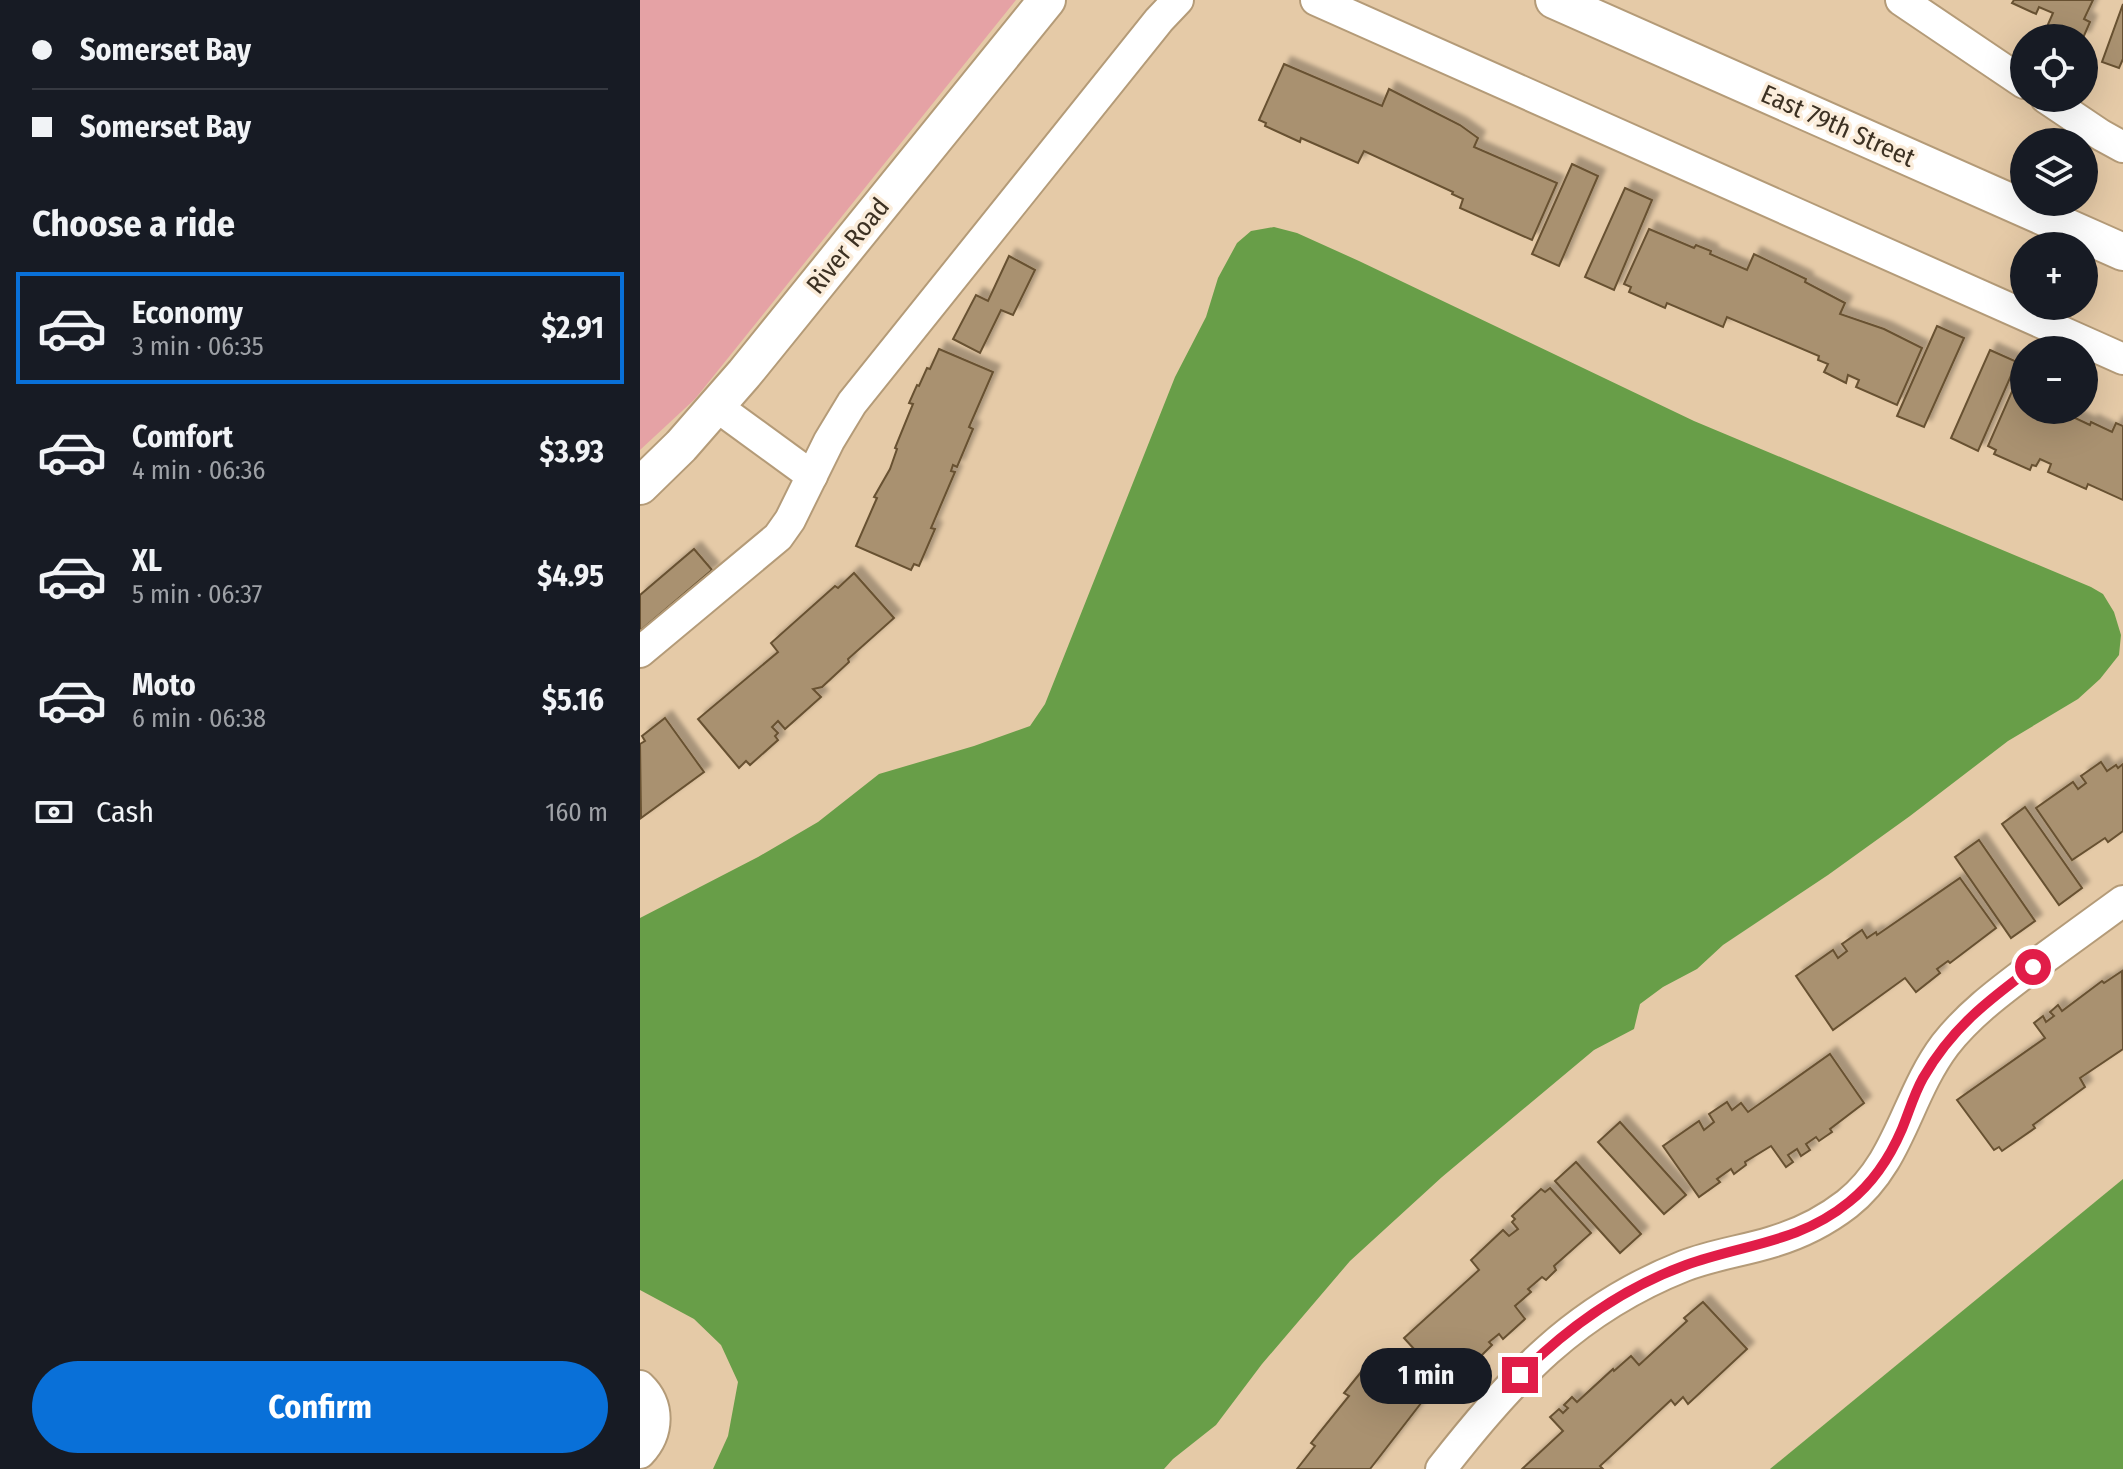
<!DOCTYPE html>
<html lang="en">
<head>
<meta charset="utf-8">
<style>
	body { margin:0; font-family:"Fira Sans Condensed",sans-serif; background:#242831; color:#f1f3f6; height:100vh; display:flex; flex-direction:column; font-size:30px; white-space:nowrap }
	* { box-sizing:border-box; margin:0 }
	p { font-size:26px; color:#9ea1a6 }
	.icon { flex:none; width:44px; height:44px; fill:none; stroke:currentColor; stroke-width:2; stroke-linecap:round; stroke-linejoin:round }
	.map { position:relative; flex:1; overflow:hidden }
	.sheet { display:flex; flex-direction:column; background:#171b24; width:640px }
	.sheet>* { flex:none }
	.hud { display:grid; align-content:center; height:176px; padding:0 32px; background:#171b24 }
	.tools { position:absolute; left:1370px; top:24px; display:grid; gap:16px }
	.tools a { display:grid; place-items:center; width:88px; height:88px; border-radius:50%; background:#171b24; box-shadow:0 8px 32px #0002; font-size:40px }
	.end { position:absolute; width:36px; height:36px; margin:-18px; border:10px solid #e11d48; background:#fff; box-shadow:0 0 0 4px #fff }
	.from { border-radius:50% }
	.bubble { position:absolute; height:56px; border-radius:28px; background:#171b24; box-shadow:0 8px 32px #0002; font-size:26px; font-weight:700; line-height:56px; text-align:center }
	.hud b { display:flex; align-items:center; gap:28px; height:76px; font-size:30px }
	.hud b+b { border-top:2px solid #363941 }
	.hud i { width:20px; height:20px; background:#f1f3f6 }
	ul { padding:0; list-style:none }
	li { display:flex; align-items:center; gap:24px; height:112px; margin:0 16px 12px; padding:0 16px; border:4px solid transparent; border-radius:0px }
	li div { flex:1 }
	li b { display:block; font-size:30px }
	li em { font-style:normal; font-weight:700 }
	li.selected { border-color:#0970d8 }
	li>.icon { width:72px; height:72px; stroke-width:1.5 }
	h2 { padding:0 32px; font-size:36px; line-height:96px }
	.pay { display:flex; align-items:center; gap:20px; height:88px; padding:0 32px; font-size:30px }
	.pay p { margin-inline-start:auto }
	.button { display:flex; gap:16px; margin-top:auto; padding:16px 32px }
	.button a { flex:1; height:92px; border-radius:48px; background:#0970d8; color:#fff; font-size:32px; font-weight:700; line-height:92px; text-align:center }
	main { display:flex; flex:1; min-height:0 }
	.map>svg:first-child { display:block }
</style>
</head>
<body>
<main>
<section class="sheet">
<div class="hud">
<b><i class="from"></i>Somerset Bay</b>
<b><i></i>Somerset Bay</b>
</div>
<h2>Choose a ride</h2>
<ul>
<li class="selected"><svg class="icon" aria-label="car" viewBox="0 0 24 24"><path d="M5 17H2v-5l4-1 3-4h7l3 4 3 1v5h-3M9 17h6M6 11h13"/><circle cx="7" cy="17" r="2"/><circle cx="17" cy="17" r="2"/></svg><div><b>Economy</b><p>3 min · 06:35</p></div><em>$2.91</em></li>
<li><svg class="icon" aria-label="car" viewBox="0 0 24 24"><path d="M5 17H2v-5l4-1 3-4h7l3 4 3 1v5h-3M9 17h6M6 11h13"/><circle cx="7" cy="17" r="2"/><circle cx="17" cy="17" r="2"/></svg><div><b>Comfort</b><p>4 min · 06:36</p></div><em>$3.93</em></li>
<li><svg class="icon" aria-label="car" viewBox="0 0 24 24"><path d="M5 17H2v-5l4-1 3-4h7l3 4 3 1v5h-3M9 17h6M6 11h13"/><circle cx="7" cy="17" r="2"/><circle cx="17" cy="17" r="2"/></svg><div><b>XL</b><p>5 min · 06:37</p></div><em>$4.95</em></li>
<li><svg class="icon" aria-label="car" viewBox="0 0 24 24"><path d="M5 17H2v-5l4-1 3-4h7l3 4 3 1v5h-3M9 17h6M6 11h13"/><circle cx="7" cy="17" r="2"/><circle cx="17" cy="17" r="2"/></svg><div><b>Moto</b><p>6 min · 06:38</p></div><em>$5.16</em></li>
</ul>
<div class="pay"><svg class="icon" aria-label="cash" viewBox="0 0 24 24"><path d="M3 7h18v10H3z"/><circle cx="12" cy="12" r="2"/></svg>Cash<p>160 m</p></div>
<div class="button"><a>Confirm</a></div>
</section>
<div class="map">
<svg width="1483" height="1469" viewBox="0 0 1483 1469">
	<defs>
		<filter id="shadow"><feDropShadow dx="7" dy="-7" stdDeviation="2" flood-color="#0004"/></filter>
	</defs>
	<rect width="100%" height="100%" fill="#e5caa7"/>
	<polygon fill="#e5a2a5" points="0,0 376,0 55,399 0,450"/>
	<g fill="#689e48">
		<polygon points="634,227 657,233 719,261 1054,421 1451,587 1463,594 1474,612 1481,635 1479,655 1460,679 1438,699 1368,741 1270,816 1188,875 1083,945 1057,969 1023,987 1000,1004 994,1029 954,1050 802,1177 710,1261 622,1364 576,1425 533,1459 524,1469 73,1469 88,1436 98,1382 81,1345 54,1319 0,1290 0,918 118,857 178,822 239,774 334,746 390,726 405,704 535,377 566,317 578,278 597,243 611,231"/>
		<polygon points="1483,1179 1483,1469 1130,1469"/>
	</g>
	<g fill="#a9916f" stroke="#675131" stroke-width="2" filter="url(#shadow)">
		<polygon points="1374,0 1453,0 1444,19 1450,22 1443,38 1402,38 1413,13 1399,7 1396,14 1372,3"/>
		<polygon points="1483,4 1483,59 1479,68 1462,62"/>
		<polygon points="644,64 742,106 749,89 820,125 838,138 834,147 917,183 892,240 820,208 823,199 812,194 813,192 724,151 718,163 661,138 660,142 625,126 626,123 619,120"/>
		<polygon points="932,164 958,176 919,266 892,254"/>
		<polygon points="985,188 1012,200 974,290 945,277"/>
		<polygon points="1009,229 1054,248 1056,245 1071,251 1070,254 1107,270 1114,254 1166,279 1165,282 1205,303 1200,314 1244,329 1282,348 1257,405 1216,387 1219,380 1208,375 1206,383 1184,372 1188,364 1178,360 1179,356 1087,317 1083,327 1027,303 1025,308 989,292 991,287 984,284"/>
		<polygon points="369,256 395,270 373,315 361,310 340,353 313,339 336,295 348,301"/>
		<polygon points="1297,326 1324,338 1284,427 1257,416"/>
		<polygon points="299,349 353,372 329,427 333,429 317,467 313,465 311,471 315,472 291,528 295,529 279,566 274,564 271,570 216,546 237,498 234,497 250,469 257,449 255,448 273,404 269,403 277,385 279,386 287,368 290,369"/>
		<polygon points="1350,350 1377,362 1338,451 1311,438"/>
		<polygon points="1373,389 1384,394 1384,410 1429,410 1435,412 1433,417 1450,425 1451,422 1472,432 1476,423 1483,426 1483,500 1448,484 1446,489 1408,472 1411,464 1400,459 1396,466 1392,465 1390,470 1354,454 1356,450 1348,446"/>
		<polygon points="54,549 72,570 0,631 0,595"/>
		<polygon points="214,573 254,618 208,659 209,662 182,687 173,689 181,697 145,729 138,721 132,727 138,733 135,736 138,740 110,765 106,761 99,768 58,719 138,652 131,643 195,586 198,588"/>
		<polygon points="25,718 64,772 1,818 0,744 5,741 2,736"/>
		<polygon points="1461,762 1467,771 1476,765 1478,768 1483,764 1483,831 1468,842 1465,838 1432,860 1396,808 1433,782 1438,789 1446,783 1441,776"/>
		<polygon points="1385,807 1442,888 1419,905 1362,824"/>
		<polygon points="1339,840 1395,921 1371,938 1315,857"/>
		<polygon points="1320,878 1356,928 1310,963 1308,961 1297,969 1300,973 1276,992 1265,978 1193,1030 1156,976 1193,950 1198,958 1207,951 1202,944 1222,930 1227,938 1236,932 1237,935"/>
		<polygon points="1482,971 1483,1049 1440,1078 1445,1087 1393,1125 1395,1128 1362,1151 1359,1147 1354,1150 1317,1100 1405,1038 1394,1023 1403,1016 1406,1022 1414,1016 1410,1012 1418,1005 1422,1011 1462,981 1464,983"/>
		<polygon points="1190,1054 1224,1103 1190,1129 1192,1132 1179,1141 1176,1137 1166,1144 1170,1150 1161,1156 1157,1149 1148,1155 1153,1162 1146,1167 1131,1146 1105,1162 1106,1165 1094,1174 1091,1169 1077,1179 1080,1182 1059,1197 1023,1146 1059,1121 1064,1130 1074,1122 1069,1114 1087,1102 1092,1110 1101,1103 1108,1112"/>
		<polygon points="980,1122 1046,1195 1024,1214 958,1142"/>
		<polygon points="936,1162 1001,1234 980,1253 915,1181"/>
		<polygon points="910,1188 951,1233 914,1266 916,1270 906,1280 902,1277 888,1289 891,1292 875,1306 885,1319 863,1339 859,1334 849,1342 852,1345 840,1357 838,1355 823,1369 821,1368 805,1383 764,1338 839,1270 831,1260 863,1230 869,1236 878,1229 872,1222 875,1219 872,1216 901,1189 905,1192"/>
		<polygon points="1063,1302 1107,1349 1048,1404 1043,1397 1035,1405 1031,1400 960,1466 963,1469 882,1469 923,1431 910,1417 919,1409 923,1413 928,1408 924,1405 932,1397 937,1402 973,1369 974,1371 991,1356 999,1365 1047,1321 1044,1318"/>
		<polygon points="738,1359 785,1398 730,1469 657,1469 675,1446 671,1443 709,1396 704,1393 730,1361 734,1364"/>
	</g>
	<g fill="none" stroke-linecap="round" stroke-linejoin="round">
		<defs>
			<g id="minor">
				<polyline points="676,0 1483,359"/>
				<polyline points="1261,0 1384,83"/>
				<polyline points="1406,98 1461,135 1483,147"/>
				<polyline points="76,406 172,476"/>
				<polyline points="0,652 138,537 150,520 189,441 212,403 519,20 538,0"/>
				<path d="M0,1386C20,1405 19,1433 0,1453"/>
				<path d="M801,1469C871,1379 935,1309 1044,1266C1072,1255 1103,1251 1132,1242C1159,1234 1185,1221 1207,1204C1260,1162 1266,1097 1305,1045C1330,1013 1362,990 1395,965C1424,944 1454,922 1483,901"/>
			</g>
			<g id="tertiary">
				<polyline points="914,0 1483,252"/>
				<polyline points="0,486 41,446 104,374 407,0"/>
			</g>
		</defs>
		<use href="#minor" stroke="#b49b78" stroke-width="34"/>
		<use href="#tertiary" stroke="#b49b78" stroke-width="40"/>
		<use href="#minor" stroke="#fff" stroke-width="30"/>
		<use href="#tertiary" stroke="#fff" stroke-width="36"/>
	</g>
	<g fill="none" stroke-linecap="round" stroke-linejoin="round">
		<path stroke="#e11d48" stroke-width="10" d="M880,1375C927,1328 983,1288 1046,1265C1104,1244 1159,1243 1209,1202C1233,1183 1250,1157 1262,1129C1269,1112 1274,1094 1283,1078C1312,1028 1347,1001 1393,967"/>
	</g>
	<g text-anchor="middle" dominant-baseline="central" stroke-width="7" stroke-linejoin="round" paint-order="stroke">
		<g font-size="26" fill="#3c3123" stroke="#fbeddb">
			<text transform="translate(1198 126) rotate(24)">East 79th Street</text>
			<text transform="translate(208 246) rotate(-51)">River Road</text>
		</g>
	</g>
</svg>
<div class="tools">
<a><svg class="icon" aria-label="locate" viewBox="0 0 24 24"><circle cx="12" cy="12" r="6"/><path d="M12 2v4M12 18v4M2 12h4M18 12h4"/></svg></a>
<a><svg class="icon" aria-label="layers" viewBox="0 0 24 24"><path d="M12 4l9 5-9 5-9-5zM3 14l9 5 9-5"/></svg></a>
<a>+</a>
<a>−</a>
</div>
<i class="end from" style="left:1393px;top:967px"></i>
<i class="end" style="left:880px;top:1375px"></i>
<div class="bubble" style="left:720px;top:1348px;width:132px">1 min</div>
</div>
</main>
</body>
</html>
